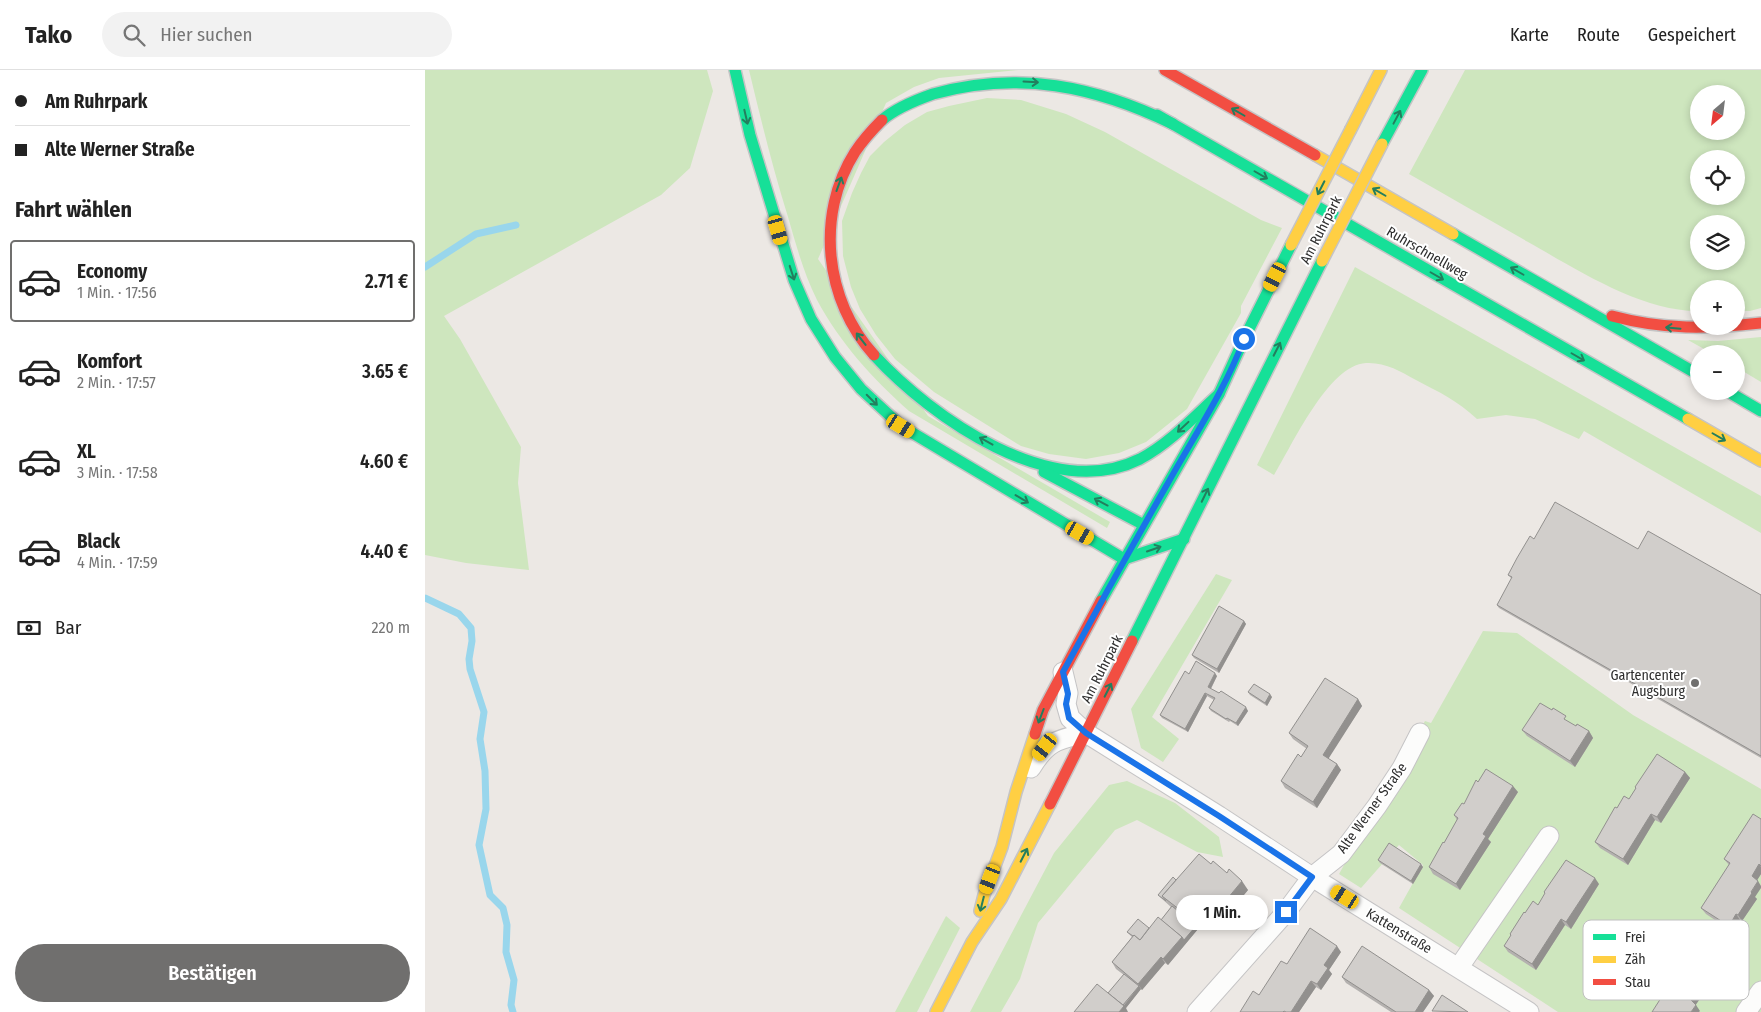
<!DOCTYPE html>
<html lang="de">
<head>
<meta charset="utf-8">
<style>
	body { margin:0; font-family:"Fira Sans Condensed",sans-serif; background:#f2f2f2; color:#222; height:100vh; display:flex; flex-direction:column; font-size:19px; white-space:nowrap }
	* { box-sizing:border-box; margin:0 }
	p { font-size:16px; color:#767676 }
	.icon { flex:none; width:28px; height:28px; fill:none; stroke:currentColor; stroke-width:2; stroke-linecap:round; stroke-linejoin:round }
	.map { position:relative; flex:1; overflow:hidden }
	.side { display:flex; flex-direction:column; background:#fff; width:425px }
	.side>* { flex:none }
	.banner { display:grid; align-content:center; height:110px; padding:0 15px; background:#fff }
	.needle { width:32px; rotate:208deg }
	.tools { position:absolute; left:1265px; top:15px; display:grid; gap:10px }
	.tools a { display:grid; place-items:center; width:55px; height:55px; border-radius:50%; background:#fff; box-shadow:0 2px 8px #0003; font-size:25px }
	.end { position:absolute; width:22px; height:22px; margin:-11px; border:6px solid #1a73e8; background:#fff; box-shadow:0 0 0 2px #fff }
	.from { border-radius:50% }
	.bubble { position:absolute; height:35px; border-radius:18px; background:#fff; box-shadow:0 2px 8px #0003; font-size:16px; font-weight:600; line-height:35px; text-align:center }
	.car { position:absolute; width:15px; height:30px; margin:-15px -8px; border-radius:6px; box-shadow:0 0 4px 1px #0007; background:linear-gradient(#f5c518 24%,#345 0 40%,#f5c518 0 76%,#345 0 86%,#f5c518 0) }
	.banner b { display:flex; align-items:center; gap:18px; height:48px; font-size:19px }
	.banner b+b { border-top:1px solid #e0e0e0 }
	.banner i { width:12px; height:12px; background:#222 }
	ul { padding:0; list-style:none }
	li { display:flex; align-items:center; gap:15px; height:82px; margin:0 10px 8px; padding:0 5px; border:2px solid transparent; border-radius:5px }
	li div { flex:1 }
	li b { display:block; font-size:19px }
	li em { font-style:normal; font-weight:600 }
	li.selected { border-color:#706f6e }
	li>.icon { width:45px; height:45px; stroke-width:1.5 }
	h2 { padding:0 15px; font-size:22px; line-height:60px }
	.pay { display:flex; align-items:center; gap:12px; height:55px; padding:0 15px; font-size:19px }
	.pay p { margin-inline-start:auto }
	.button { display:flex; gap:10px; margin-top:auto; padding:10px 15px }
	.button a { flex:1; height:58px; border-radius:30px; background:#706f6e; color:#fff; font-size:20px; font-weight:600; line-height:58px; text-align:center }
	header { display:flex; align-items:center; gap:30px; box-sizing:border-box; height:70px; padding:0 25px; background:#fff; border-bottom:1px solid #e0e0e0 }
	header strong { font-size:24px }
	nav { display:flex; gap:28px; margin-inline-start:auto; font-size:18px }
	.search { width:350px; height:45px; background:#f2f2f2; display:flex; align-items:center; gap:12px; box-sizing:border-box; padding:0 18px; border-radius:28px; color:#767676; font-size:19px }
	main { display:flex; flex:1; min-height:0 }
	.map>svg:first-child { display:block }
</style>
</head>
<body>
<header>
<strong>Tako</strong>
<div class="search"><svg class="icon" aria-label="search" viewBox="0 0 24 24"><circle cx="10" cy="10" r="6"/><path d="M15 15l6 6"/></svg>Hier suchen</div>
<nav><a>Karte</a><a>Route</a><a>Gespeichert</a></nav>
</header>
<main>
<section class="side">
<div class="banner">
<b><i class="from"></i>Am Ruhrpark</b>
<b><i></i>Alte Werner Straße</b>
</div>
<h2>Fahrt wählen</h2>
<ul>
<li class="selected"><svg class="icon" aria-label="car" viewBox="0 0 24 24"><path d="M5 17H2v-5l4-1 3-4h7l3 4 3 1v5h-3M9 17h6M6 11h13"/><circle cx="7" cy="17" r="2"/><circle cx="17" cy="17" r="2"/></svg><div><b>Economy</b><p>1 Min. · 17:56</p></div><em>2.71 €</em></li>
<li><svg class="icon" aria-label="car" viewBox="0 0 24 24"><path d="M5 17H2v-5l4-1 3-4h7l3 4 3 1v5h-3M9 17h6M6 11h13"/><circle cx="7" cy="17" r="2"/><circle cx="17" cy="17" r="2"/></svg><div><b>Komfort</b><p>2 Min. · 17:57</p></div><em>3.65 €</em></li>
<li><svg class="icon" aria-label="car" viewBox="0 0 24 24"><path d="M5 17H2v-5l4-1 3-4h7l3 4 3 1v5h-3M9 17h6M6 11h13"/><circle cx="7" cy="17" r="2"/><circle cx="17" cy="17" r="2"/></svg><div><b>XL</b><p>3 Min. · 17:58</p></div><em>4.60 €</em></li>
<li><svg class="icon" aria-label="car" viewBox="0 0 24 24"><path d="M5 17H2v-5l4-1 3-4h7l3 4 3 1v5h-3M9 17h6M6 11h13"/><circle cx="7" cy="17" r="2"/><circle cx="17" cy="17" r="2"/></svg><div><b>Black</b><p>4 Min. · 17:59</p></div><em>4.40 €</em></li>
</ul>
<div class="pay"><svg class="icon" aria-label="cash" viewBox="0 0 24 24"><path d="M3 7h18v10H3z"/><circle cx="12" cy="12" r="2"/></svg>Bar<p>220 m</p></div>
<div class="button"><a>Bestätigen</a></div>
</section>
<div class="map">
<svg width="1336" height="942" viewBox="0 0 1336 942">
	<rect width="100%" height="100%" fill="#ece8e4"/>
	<g fill="#cee6be" fill-rule="evenodd">
		<polygon points="0,0 282,0 288,21 265,98 236,125 19,246 35,269 96,377 93,413 104,500 41,493 0,485"/>
		<path d="M324,0H593L514,8L489,17L461,33L393,189L503,346L678,448L685,452L682,458L484,341C448,309 415,273 392,230C379,204 371,175 363,147C348,99 336,50 324,0Z"/>
		<path d="M1040,0H1336V238L1325,241H1311V219H1274V241C1217,242 1151,199 1103,172C1063,149 1024,127 984,104ZM1274,24H1311V61H1274ZM1274,89H1311V126H1274ZM1274,154H1311V191H1274Z"/>
		<polygon points="562,28 596,30 641,44 680,62 836,150 857,158 816,236 816,243 762,339 721,372 694,383 661,389 624,384 596,376 509,322 470,289 451,265 435,239 426,217 418,186 417,151 427,123 436,103 445,86 459,72 480,55 502,42 524,36"/>
		<path d="M930,197L1336,426V463L1159,361L1154,369L1110,349L1081,345L1052,349C1033,331 1014,322 991,310C975,301 960,292 941,293C903,295 867,376 849,405L832,395Z"/>
		<polygon points="1336,267 1336,312 1311,297 1311,284 1288,284 1263,270 1293,271"/>
		<polygon points="791,504 807,510 727,647 754,669 738,692 716,678 706,639"/>
		<polygon points="1058,561 1092,563 1208,645 1336,719 1336,942 1133,942 974,838 998,795 974,775 936,818 914,804 1000,651 1006,653"/>
		<polygon points="702,711 750,733 794,767 798,787 772,782 712,750 690,760 613,853 595,909 576,942 545,942 629,783 684,715"/>
		<polygon points="521,846 535,858 492,942 470,942"/>
	</g>
	<g fill="none" stroke-linecap="round" stroke-linejoin="round">
		<g stroke="#99d6ec" stroke-width="7">
			<polyline points="0,197 51,164 91,155"/>
			<polyline points="0,528 34,544 46,558 47,571 44,589 45,599 59,642 55,669 60,701 61,739 54,775 65,825 78,838 82,855 81,882 89,910 86,935 88,942"/>
		</g>
		<defs>
			<g id="street">
				<polyline points="638,602 643,623 641,634 645,648 661,663 794,746 887,807 1104,942"/>
				<path d="M606,698C622,671 632,670 661,663"/>
				<polyline points="1034,897 1124,766"/>
				<polyline points="772,942 861,842 887,807 916,784 952,736 977,698 995,663"/>
				<polyline points="1321,942 1336,921"/>
			</g>
			<g id="fast">
				<polyline points="310,0 325,65 369,210 386,249 410,287 436,319 476,356 699,489"/>
				<polyline points="732,45 1263,349"/>
				<path d="M457,50C471,38 491,30 508,24C593,0 670,16 748,54"/>
				<polyline points="957,74 997,0"/>
				<polyline points="1028,164 1274,305"/>
				<path d="M449,285C507,348 627,433 715,389C745,373 769,347 794,324"/>
				<polyline points="1302,321 1336,341"/>
				<polyline points="619,402 719,455"/>
				<polyline points="699,489 759,469"/>
				<polyline points="676,531 794,324 819,269 866,175"/>
				<polyline points="707,571 897,191"/>
			</g>
			<g id="slow">
				<polyline points="926,59 956,0"/>
				<polyline points="890,85 1028,164"/>
				<polyline points="1263,349 1336,391"/>
				<polyline points="555,841 559,825 577,777 591,722 610,664"/>
				<polyline points="511,942 547,872 576,829 625,734"/>
			</g>
			<g id="jam">
				<polyline points="740,0 890,85"/>
				<path d="M1187,246C1239,260 1283,259 1336,253"/>
				<path d="M449,285C400,231 390,145 430,82C438,70 447,60 457,50"/>
				<polyline points="610,664 618,640 676,531"/>
				<polyline points="625,734 707,571"/>
			</g>
		</defs>
		<use href="#street" stroke="#c5c4c5" stroke-width="21"/>
		<use href="#fast" stroke="#c5c4c5" stroke-width="14"/>
		<use href="#slow" stroke="#c5c4c5" stroke-width="14"/>
		<use href="#jam" stroke="#c5c4c5" stroke-width="14"/>
		<use href="#street" stroke="#fcfcfb" stroke-width="19"/>
		<use href="#fast" stroke="#16e098" stroke-width="11"/>
		<use href="#slow" stroke="#ffcf43" stroke-width="11"/>
		<use href="#jam" stroke="#f24e42" stroke-width="11"/>
		<defs>
			<g id="slow-bridge">
				<polyline points="866,175 926,59"/>
				<polyline points="897,191 957,74"/>
			</g>
		</defs>
		<use href="#slow-bridge" stroke="#c5c4c5" stroke-width="14" stroke-linecap="butt"/>
		<use href="#slow-bridge" stroke="#ffcf43" stroke-width="11"/>
	</g>
	<g fill="#b4b1af">
		<polygon points="1109,469 1213,479 1336,525 1336,688 1074,538 1072,535 1087,509 1083,505"/>
		<polygon points="819,551 821,554 794,603 769,588 767,585"/>
		<polygon points="764,604 792,606 786,619 823,641 813,656 805,651 804,652 786,641 784,638 789,630 782,626 763,662 737,648 735,645"/>
		<polygon points="823,622 847,627 842,636 825,625"/>
		<polygon points="933,629 937,636 903,688 912,694 916,700 892,738 860,718 856,711 876,687 882,679 868,669 864,663"/>
		<polygon points="1151,656 1164,661 1168,668 1150,697 1102,666 1097,660"/>
		<polygon points="1260,702 1265,708 1236,753 1230,750 1203,795 1175,778 1170,772 1192,738 1204,729 1211,718 1210,717"/>
		<polygon points="1053,712 1093,722 1063,769 1066,772 1035,820 1008,804 1004,797 1019,773 1032,750 1029,745 1039,734"/>
		<polygon points="1336,749 1336,804 1332,810 1330,827 1332,829 1317,851 1315,850 1308,862 1281,844 1276,838 1304,795 1299,789"/>
		<polygon points="953,790 998,797 988,814 955,793"/>
		<polygon points="786,794 802,803 823,820 799,849 786,838 771,856 773,859 743,895 740,893 717,920 716,919 701,938 683,923 699,905 691,899 687,892 707,867 702,862 724,858 736,850 746,837 736,828 733,825 751,810"/>
		<polygon points="1174,814 1146,859 1140,855 1111,900 1083,882 1079,876 1086,866 1085,864 1100,843 1113,835"/>
		<polygon points="916,882 904,900 907,904 896,920 891,917 874,942 815,942 834,925 862,894"/>
		<polygon points="917,907 1004,920 1009,926 998,942 966,942 921,913"/>
	</g>
	<g fill="#92908e">
		<polygon points="819,551 821,554 794,603 792,599"/>
		<polygon points="790,603 792,606 785,620 783,617"/>
		<polygon points="780,623 782,626 763,662 760,659"/>
		<polygon points="845,624 847,627 842,636 840,633"/>
		<polygon points="933,629 937,636 902,691 898,685"/>
		<polygon points="821,637 823,641 813,656 811,653"/>
		<polygon points="1164,661 1168,668 1150,697 1145,691"/>
		<polygon points="912,694 916,700 892,738 888,732"/>
		<polygon points="1260,702 1265,708 1236,753 1232,747"/>
		<polygon points="1088,716 1093,722 1063,769 1066,772 1035,820 1031,814 1058,764"/>
		<polygon points="1226,744 1230,750 1203,795 1198,789"/>
		<polygon points="996,794 998,797 988,814 986,811"/>
		<polygon points="1334,794 1336,797 1336,804 1331,812 1327,806"/>
		<polygon points="1170,808 1174,814 1146,859 1141,852"/>
		<polygon points="817,811 823,820 799,849 793,840"/>
		<polygon points="1333,811 1336,816 1336,818 1330,827 1332,829 1317,851 1313,845"/>
		<polygon points="780,829 786,838 771,856 773,859 743,895 738,889 757,867 770,856 764,847"/>
		<polygon points="1311,844 1315,850 1308,862 1304,856"/>
		<polygon points="1136,849 1140,855 1111,900 1107,894"/>
		<polygon points="912,876 916,882 904,900 907,904 896,920 892,914 899,895"/>
		<polygon points="1294,886 1298,892 1291,903 1292,904 1270,936 1266,930"/>
		<polygon points="736,887 740,893 717,920 713,914"/>
		<polygon points="886,911 891,917 874,942 866,942"/>
		<polygon points="714,916 716,919 701,938 703,942 694,942"/>
		<polygon points="1004,920 1009,926 998,942 990,942"/>
		<polygon points="1271,935 1275,941 1274,942 1266,942"/>
	</g>
	<g fill="#d1cecb" stroke="#92908e">
		<polygon points="1130,432 1213,479 1223,461 1336,525 1336,686 1072,535 1087,507 1083,505 1092,488 1105,466 1109,469"/>
		<polygon points="794,536 819,551 792,599 767,585"/>
		<polygon points="771,591 790,603 783,617 794,623 796,621 821,637 811,653 802,648 801,649 784,638 790,628 780,623 760,659 735,645 760,601 764,604"/>
		<polygon points="900,608 933,629 898,685 912,694 888,732 856,711 873,684 876,687 883,676 864,663"/>
		<polygon points="829,614 845,624 840,633 823,622"/>
		<polygon points="1115,633 1127,640 1128,638 1141,646 1139,649 1151,656 1152,654 1164,661 1145,691 1097,660"/>
		<polygon points="1232,684 1260,702 1232,747 1226,744 1198,789 1170,772 1190,737 1192,738 1199,726 1204,729 1211,718 1210,717"/>
		<polygon points="1061,699 1088,716 1058,764 1061,766 1031,814 1004,797 1018,772 1019,773 1033,748 1029,745 1037,733 1039,734 1051,710 1053,712"/>
		<polygon points="1328,744 1336,749 1336,796 1334,794 1327,806 1333,811 1326,822 1327,823 1313,845 1311,844 1304,856 1276,838 1305,793 1299,789"/>
		<polygon points="964,773 996,794 986,811 953,790"/>
		<polygon points="774,784 786,794 788,791 802,803 804,799 817,811 793,840 780,829 764,847 737,826"/>
		<polygon points="1141,790 1170,808 1141,852 1136,849 1107,894 1079,876 1086,865 1085,864 1099,842 1100,843 1108,831 1113,835 1120,823 1119,822"/>
		<polygon points="748,807 751,810 737,826 741,831 733,825"/>
		<polygon points="747,836 771,856 759,870 757,867 736,850"/>
		<polygon points="733,847 757,867 738,889 736,887 713,914 687,892 709,865 715,870"/>
		<polygon points="713,849 724,858 715,870 709,865 708,866 702,862"/>
		<polygon points="885,858 912,876 899,895 903,898 892,914 886,911 866,942 861,942 859,941 858,942 815,942 828,921 834,925 856,891 862,894"/>
		<polygon points="1267,868 1294,886 1286,897 1288,898 1266,930 1271,935 1266,942 1227,942 1243,917 1238,913"/>
		<polygon points="937,876 1004,920 990,942 971,942 917,907"/>
		<polygon points="699,904 714,916 698,935 683,923"/>
		<polygon points="672,914 699,936 694,942 649,942"/>
		<polygon points="1017,925 1043,942 1007,941"/>
	</g>
	<defs><path id="oneway-shaft" d="M-6 0H5M1.5-3L5.5 0L1.5 3" fill="none" stroke-width="1.6" stroke-linecap="round" stroke-linejoin="round" transform="scale(1.25)"/></defs>
	<g stroke="#237e5e">
		<use href="#oneway-shaft" transform="translate(606 12) rotate(3)"/>
		<use href="#oneway-shaft" transform="translate(813 42) rotate(-150)"/>
		<use href="#oneway-shaft" transform="translate(321 47) rotate(77)"/>
		<use href="#oneway-shaft" transform="translate(972 47) rotate(-62)"/>
		<use href="#oneway-shaft" transform="translate(836 105) rotate(30)"/>
		<use href="#oneway-shaft" transform="translate(414 114) rotate(-70)"/>
		<use href="#oneway-shaft" transform="translate(896 118) rotate(117)"/>
		<use href="#oneway-shaft" transform="translate(954 122) rotate(-150)"/>
		<use href="#oneway-shaft" transform="translate(1092 201) rotate(-150)"/>
		<use href="#oneway-shaft" transform="translate(367 203) rotate(72)"/>
		<use href="#oneway-shaft" transform="translate(1012 206) rotate(30)"/>
		<use href="#oneway-shaft" transform="translate(1248 258) rotate(-175)"/>
		<use href="#oneway-shaft" transform="translate(436 269) rotate(-128)"/>
		<use href="#oneway-shaft" transform="translate(852 279) rotate(-63)"/>
		<use href="#oneway-shaft" transform="translate(1153 287) rotate(30)"/>
		<use href="#oneway-shaft" transform="translate(447 330) rotate(45)"/>
		<use href="#oneway-shaft" transform="translate(758 357) rotate(137)"/>
		<use href="#oneway-shaft" transform="translate(1294 367) rotate(30)"/>
		<use href="#oneway-shaft" transform="translate(561 371) rotate(-151)"/>
		<use href="#oneway-shaft" transform="translate(780 425) rotate(-64)"/>
		<use href="#oneway-shaft" transform="translate(597 429) rotate(31)"/>
		<use href="#oneway-shaft" transform="translate(676 432) rotate(-152)"/>
		<use href="#oneway-shaft" transform="translate(729 479) rotate(-19)"/>
		<use href="#oneway-shaft" transform="translate(683 620) rotate(-63)"/>
		<use href="#oneway-shaft" transform="translate(616 646) rotate(111)"/>
		<use href="#oneway-shaft" transform="translate(599 785) rotate(-63)"/>
		<use href="#oneway-shaft" transform="translate(557 834) rotate(104)"/>
	</g>
	<g fill="none" stroke-linecap="round" stroke-linejoin="round">
		<path stroke="#1a73e8" stroke-width="6" d="M819,269C800,320 769,366 743,413C707,476 672,539 638,602L643,624L641,634L644,648L661,663L794,746L887,807L861,842"/>
	</g>
	<circle fill="#706f6e" stroke="#fff" stroke-width="2" cx="1270" cy="613" r="5"/>
	<g text-anchor="middle" dominant-baseline="central" stroke-width="4" stroke-linejoin="round" paint-order="stroke">
		<g font-size="14" fill="#2e2e2e" stroke="#fff">
			<text transform="translate(896 160) rotate(-63)">Am Ruhrpark</text>
			<text transform="translate(1002 183) rotate(30)">Ruhrschnellweg</text>
			<text transform="translate(677 599) rotate(-63)">Am Ruhrpark</text>
			<text transform="translate(947 738) rotate(-54)">Alte Werner Straße</text>
			<text transform="translate(974 861) rotate(31)">Kattenstraße</text>
		</g>
		<g font-size="14" fill="#2e2e2e" stroke="#fff" text-anchor="end">
			<text x="1260" y="605">Gartencenter<tspan x="1260" dy="16">Augsburg</tspan></text>
		</g>
	</g>
	<rect x="1158" y="850" width="166" height="80" rx="8" fill="#fff" stroke="#c0c0c0" stroke-width="1"/>
	<rect x="1168" y="864" width="23" height="6" fill="#16e098"/>
	<rect x="1168" y="886" width="23" height="7" fill="#ffcf43"/>
	<rect x="1168" y="909" width="23" height="6" fill="#f24e42"/>
	<g font-size="14" fill="#2e2e2e">
		<text x="1200" y="872">Frei</text>
		<text x="1200" y="894">Zäh</text>
		<text x="1200" y="917">Stau</text>
	</g>
</svg>
<div class="tools">
<a><svg class="needle" viewBox="-14 -14 28 28"><path d="M0-13l5 13h-10z" fill="#e53935"/><path d="M0 13l5-13h-10z" fill="#767676"/></svg></a>
<a><svg class="icon" aria-label="locate" viewBox="0 0 24 24"><circle cx="12" cy="12" r="6"/><path d="M12 2v4M12 18v4M2 12h4M18 12h4"/></svg></a>
<a><svg class="icon" aria-label="layers" viewBox="0 0 24 24"><path d="M12 4l9 5-9 5-9-5zM3 14l9 5 9-5"/></svg></a>
<a>+</a>
<a>−</a>
</div>
<i class="end from" style="left:819px;top:269px"></i>
<i class="end" style="left:861px;top:842px"></i>
<div class="bubble" style="left:751px;top:825px;width:92px">1 Min.</div>
<i class="car" style="left:353px;top:160px;rotate:164deg"></i>
<i class="car" style="left:850px;top:207px;rotate:207deg"></i>
<i class="car" style="left:476px;top:356px;rotate:121deg"></i>
<i class="car" style="left:655px;top:463px;rotate:120deg"></i>
<i class="car" style="left:620px;top:677px;rotate:217deg"></i>
<i class="car" style="left:565px;top:809px;rotate:201deg"></i>
<i class="car" style="left:920px;top:827px;rotate:301deg"></i>
</div>
</main>
</body>
</html>
